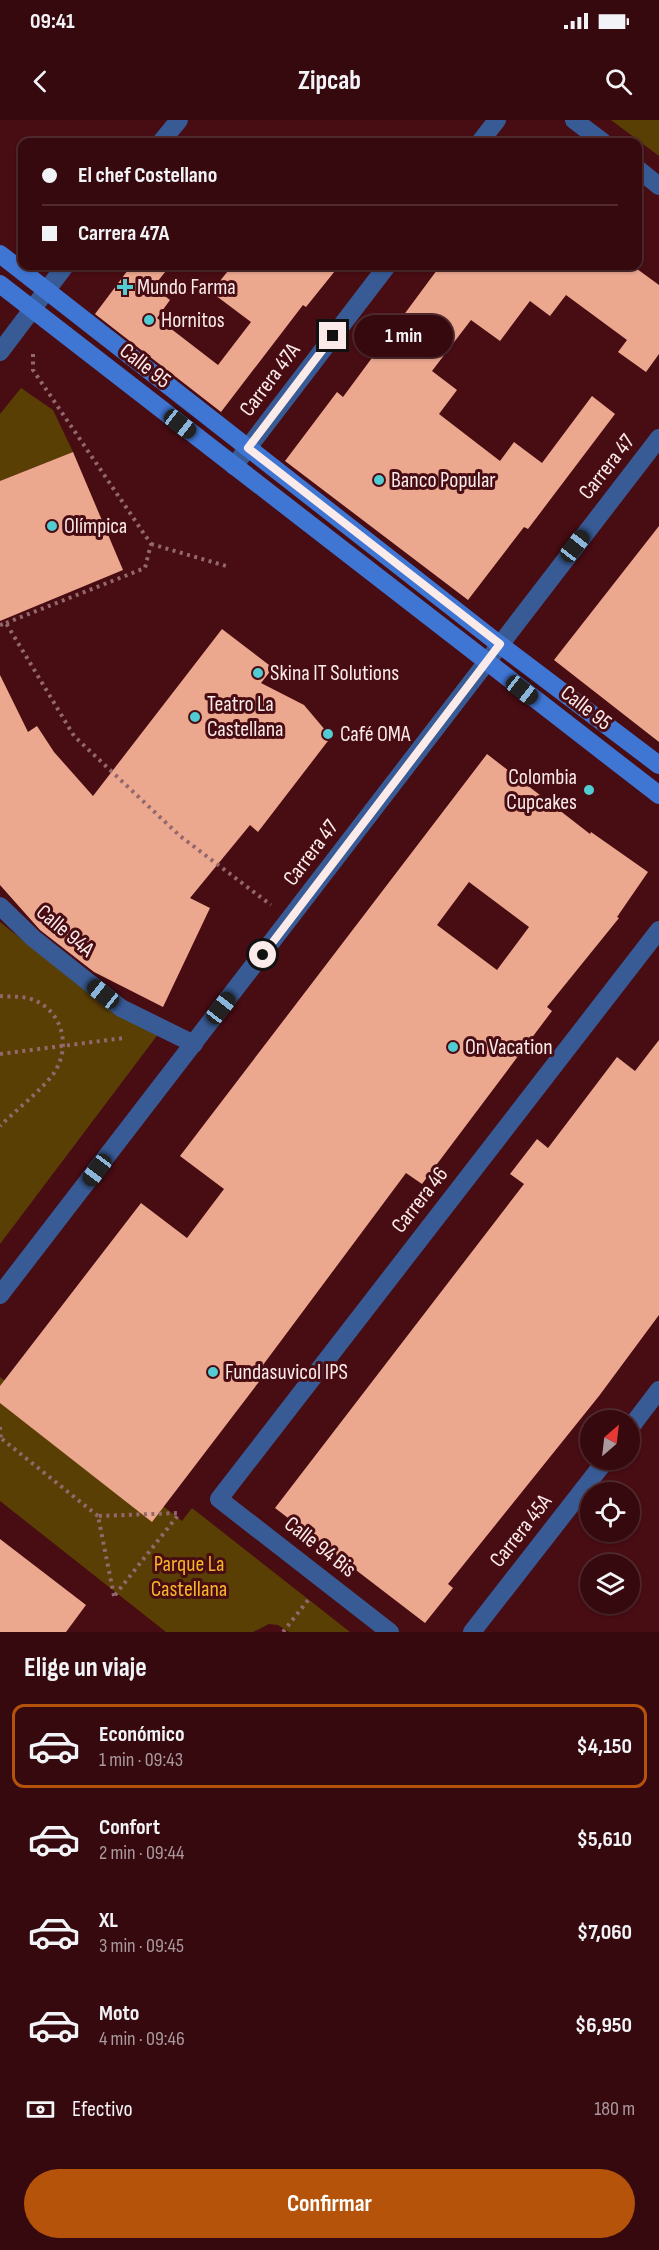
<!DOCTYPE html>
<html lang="es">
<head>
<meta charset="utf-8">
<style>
	body { margin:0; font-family:"Sofia Sans Condensed",sans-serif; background:#3d1217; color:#f1f3f6; height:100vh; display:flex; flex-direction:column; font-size:22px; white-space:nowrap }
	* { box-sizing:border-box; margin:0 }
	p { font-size:20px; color:#aa9a9e }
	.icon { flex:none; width:33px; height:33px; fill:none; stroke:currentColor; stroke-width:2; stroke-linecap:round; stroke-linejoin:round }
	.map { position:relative; height:1512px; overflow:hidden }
	.details { display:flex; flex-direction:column; background:#36090e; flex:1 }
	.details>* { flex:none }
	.banner { position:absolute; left:18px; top:18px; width:624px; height:132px; border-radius:12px; box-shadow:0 2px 4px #0004,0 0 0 2px #502a2e; display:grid; align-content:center; height:132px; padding:0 24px; background:#36090e }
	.needle { width:39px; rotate:28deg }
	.tools { position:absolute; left:580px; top:1290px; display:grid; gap:12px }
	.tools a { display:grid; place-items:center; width:60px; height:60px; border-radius:50%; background:#36090e; box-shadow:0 2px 4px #0004,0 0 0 2px #502a2e; font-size:30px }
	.end { position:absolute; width:27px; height:27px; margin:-14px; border:8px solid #faeae9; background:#111; box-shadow:0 0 0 3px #111 }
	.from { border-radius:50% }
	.bubble { position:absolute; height:42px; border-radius:21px; background:#36090e; box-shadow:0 2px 4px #0004,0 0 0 2px #502a2e; font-size:20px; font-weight:700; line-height:42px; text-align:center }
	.car { position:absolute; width:18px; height:36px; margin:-18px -9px; border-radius:8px; box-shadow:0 0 4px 2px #0007; background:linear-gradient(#222 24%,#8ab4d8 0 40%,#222 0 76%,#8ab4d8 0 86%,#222 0) }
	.banner b { display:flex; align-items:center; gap:21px; height:57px; font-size:22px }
	.banner b+b { border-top:2px solid #502a2e }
	.banner i { width:15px; height:15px; background:#f1f3f6 }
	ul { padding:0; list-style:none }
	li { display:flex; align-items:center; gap:18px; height:84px; margin:0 12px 9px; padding:0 12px; border:3px solid transparent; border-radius:12px }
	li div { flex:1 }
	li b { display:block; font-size:22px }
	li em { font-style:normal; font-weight:700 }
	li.selected { border-color:#b45309 }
	li>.icon { width:54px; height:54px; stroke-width:1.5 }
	h2 { padding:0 24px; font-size:27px; line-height:72px }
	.pay { display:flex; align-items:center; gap:15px; height:66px; padding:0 24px; font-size:22px }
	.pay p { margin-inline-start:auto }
	.button { display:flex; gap:12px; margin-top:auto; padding:12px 24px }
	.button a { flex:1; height:69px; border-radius:36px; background:#b45309; color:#fff; font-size:24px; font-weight:700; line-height:69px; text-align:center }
	.status { display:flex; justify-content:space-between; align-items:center; height:42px; padding:0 30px; background:#36090e; direction:ltr }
	.status svg { height:16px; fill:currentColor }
	header { display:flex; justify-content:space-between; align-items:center; height:78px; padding:0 24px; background:#36090e; font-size:27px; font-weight:700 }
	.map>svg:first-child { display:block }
</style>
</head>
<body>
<div class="status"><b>09:41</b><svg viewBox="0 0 49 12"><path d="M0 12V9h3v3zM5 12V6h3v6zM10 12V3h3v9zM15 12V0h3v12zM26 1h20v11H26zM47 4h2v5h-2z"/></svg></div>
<header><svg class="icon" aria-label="back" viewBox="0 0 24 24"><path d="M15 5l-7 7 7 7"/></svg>Zipcab<svg class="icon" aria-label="search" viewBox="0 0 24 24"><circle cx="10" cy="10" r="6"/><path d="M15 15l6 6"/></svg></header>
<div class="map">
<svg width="659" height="1512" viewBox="0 0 659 1512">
	<rect width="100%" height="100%" fill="#480c13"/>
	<g fill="#5a3f05">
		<polygon points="611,0 659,0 659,36"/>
		<polygon points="21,268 53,290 73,332 0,361 0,294"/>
		<polygon points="0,802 115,894 159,913 0,1124"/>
		<polygon points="0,1257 182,1401 192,1388 350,1512 289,1512 278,1505 269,1504 253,1512 166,1512 0,1381"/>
	</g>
	<g fill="#eca78f" fill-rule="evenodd">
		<polygon points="131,146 170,146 153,167 170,180 157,198 218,245 251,202 211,172 232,146 339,146 306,187 303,185 221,292 95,194"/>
		<polygon points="440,146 633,146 659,165 659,234 646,252 618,232 627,220 566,175 550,196 530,181 500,221 471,200 432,251 457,270 439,294 500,341 514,322 542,343 592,276 615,294 528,409 524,407 468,480 285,341 337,272 343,277"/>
		<polygon points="73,332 123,450 0,501 0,361"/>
		<polygon points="659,406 659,622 554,540"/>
		<polygon points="222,509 273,548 261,563 304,585 331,617 258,712 250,705 190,778 210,788 163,887 94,852 40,810 0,765 0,555 28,612 37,606 54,632 93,676"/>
		<path d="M487,634L590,714L591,712L648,752L617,797L619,798L547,887L552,891L422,1064L406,1053L263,1245L268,1250L152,1402L0,1283V1266L141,1083L187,1118L224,1069L180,1036ZM469,762L529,807L497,850L437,805Z"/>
		<polygon points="659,920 659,1195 599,1276 448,1464 453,1468 425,1503 275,1388 524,1064 510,1054 537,1019 548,1028 617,937 635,951"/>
		<polygon points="0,1419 86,1485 66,1512 0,1512"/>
	</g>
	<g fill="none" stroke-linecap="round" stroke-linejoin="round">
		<g stroke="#92686c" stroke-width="4" stroke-dasharray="3 4.5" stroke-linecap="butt">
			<polyline points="151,424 226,446"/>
			<polyline points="6,503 145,448 151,424 33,250 33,231"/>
			<polyline points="0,505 6,503 74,616 180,716 271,785"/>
			<path d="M0,876C9,877 19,876 28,878C64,888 73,930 51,957C36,975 16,990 0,1006"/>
			<polyline points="0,934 124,918"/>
			<polyline points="0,1307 1,1320"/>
			<polyline points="2,1319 98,1396"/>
			<polyline points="115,1475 179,1394"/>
			<polyline points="114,1476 98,1396 179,1393"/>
			<polyline points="283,1512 309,1479"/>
		</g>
		<g stroke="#385b95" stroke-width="18">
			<polyline points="574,0 603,22"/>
			<polyline points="161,22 179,0"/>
			<polyline points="480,22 497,0"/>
			<polyline points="638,49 659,66"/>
			<polyline points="0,232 65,146"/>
			<polyline points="234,346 387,146"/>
			<polyline points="0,786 33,818 121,888 194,924"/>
			<polyline points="0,1175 659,318"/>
			<polyline points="630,1308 659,1270"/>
			<polyline points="390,1512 219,1379 659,810"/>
			<polyline points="472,1512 606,1340"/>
		</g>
		<g stroke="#3f76d4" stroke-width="18">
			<polyline points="0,134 499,524 659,645"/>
			<polyline points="0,164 659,675"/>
		</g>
	</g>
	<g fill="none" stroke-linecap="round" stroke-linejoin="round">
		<polyline stroke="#faeae9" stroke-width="8" points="263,835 500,524 248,328 333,216"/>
	</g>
	<g fill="#51ccd3" stroke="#480c13" stroke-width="2">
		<path d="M122 158h6v6h6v6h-6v6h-6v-6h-6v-6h6z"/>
		<circle cx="149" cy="200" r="6"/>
		<circle cx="379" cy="360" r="6"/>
		<circle cx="52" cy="406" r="6"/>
		<circle cx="258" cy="553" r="6"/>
		<circle cx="195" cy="597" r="6"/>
		<circle cx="328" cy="614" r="6"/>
		<circle cx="589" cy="670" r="6"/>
		<circle cx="453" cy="927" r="6"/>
		<circle cx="213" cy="1252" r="6"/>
	</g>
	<g text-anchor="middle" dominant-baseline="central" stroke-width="6" stroke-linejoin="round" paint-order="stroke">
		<g font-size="22" fill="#faeae9" stroke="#480c13" text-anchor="start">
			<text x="137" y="167">Mundo Farma</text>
			<text x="161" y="200">Hornitos</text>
			<text x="391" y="360">Banco Popular</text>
			<text x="64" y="406">Olímpica</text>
			<text x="270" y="553">Skina IT Solutions</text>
			<text x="207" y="584">Teatro La<tspan x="207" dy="25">Castellana</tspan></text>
			<text x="340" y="614">Café OMA</text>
			<text x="577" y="657" text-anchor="end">Colombia<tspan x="577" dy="25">Cupcakes</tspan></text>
			<text x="465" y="927">On Vacation</text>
			<text x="225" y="1252">Fundasuvicol IPS</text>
		</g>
		<g font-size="22" fill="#faeae9" stroke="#480c13">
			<text transform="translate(145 246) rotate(38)">Calle 95</text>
			<text transform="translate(270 260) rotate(-53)">Carrera 47A</text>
			<text transform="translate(607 347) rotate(-52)">Carrera 47</text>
			<text transform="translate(586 588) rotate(38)">Calle 95</text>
			<text transform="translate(311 733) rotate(-53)">Carrera 47</text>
			<text transform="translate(65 811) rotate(40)">Calle 94A</text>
			<text transform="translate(420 1080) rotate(-52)">Carrera 46</text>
			<text transform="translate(521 1411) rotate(-52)">Carrera 45A</text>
			<text transform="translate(320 1427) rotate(38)">Calle 94 Bis</text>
		</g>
		<g font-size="22" fill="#f8b52a" stroke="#480c13">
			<text x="189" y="1444">Parque La<tspan x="189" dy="25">Castellana</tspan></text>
		</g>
	</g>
</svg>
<div class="tools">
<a><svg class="needle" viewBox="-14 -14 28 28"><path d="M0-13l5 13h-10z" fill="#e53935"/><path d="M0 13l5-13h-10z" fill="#aa9a9e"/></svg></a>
<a><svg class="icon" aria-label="locate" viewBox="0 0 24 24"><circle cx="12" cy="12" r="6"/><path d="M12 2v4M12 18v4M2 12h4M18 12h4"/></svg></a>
<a><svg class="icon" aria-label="layers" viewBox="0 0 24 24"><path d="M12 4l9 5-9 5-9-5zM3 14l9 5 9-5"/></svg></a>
</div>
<i class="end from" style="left:263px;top:835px"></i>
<i class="end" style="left:333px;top:216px"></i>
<div class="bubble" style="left:354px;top:195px;width:99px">1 min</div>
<i class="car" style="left:180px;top:304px;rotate:128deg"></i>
<i class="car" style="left:575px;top:426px;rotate:38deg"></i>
<i class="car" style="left:522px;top:570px;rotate:128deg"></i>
<i class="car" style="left:103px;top:874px;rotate:309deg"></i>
<i class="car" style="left:221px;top:888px;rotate:38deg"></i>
<i class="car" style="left:97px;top:1050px;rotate:217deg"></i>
<div class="banner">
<b><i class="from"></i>El chef Costellano</b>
<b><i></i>Carrera 47A</b>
</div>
</div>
<section class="details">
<h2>Elige un viaje</h2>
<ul>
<li class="selected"><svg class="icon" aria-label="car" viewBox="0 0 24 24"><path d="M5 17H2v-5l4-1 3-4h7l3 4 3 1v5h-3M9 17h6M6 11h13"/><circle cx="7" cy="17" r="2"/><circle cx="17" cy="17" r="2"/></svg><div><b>Económico</b><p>1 min · 09:43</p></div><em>$4,150</em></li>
<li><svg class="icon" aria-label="car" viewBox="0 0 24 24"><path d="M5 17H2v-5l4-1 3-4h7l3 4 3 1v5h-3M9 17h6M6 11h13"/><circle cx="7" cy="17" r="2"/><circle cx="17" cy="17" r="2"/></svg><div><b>Confort</b><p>2 min · 09:44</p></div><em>$5,610</em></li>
<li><svg class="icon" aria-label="car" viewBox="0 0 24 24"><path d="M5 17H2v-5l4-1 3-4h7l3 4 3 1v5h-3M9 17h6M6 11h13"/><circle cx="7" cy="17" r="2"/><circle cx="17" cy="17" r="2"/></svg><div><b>XL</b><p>3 min · 09:45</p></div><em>$7,060</em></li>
<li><svg class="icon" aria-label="car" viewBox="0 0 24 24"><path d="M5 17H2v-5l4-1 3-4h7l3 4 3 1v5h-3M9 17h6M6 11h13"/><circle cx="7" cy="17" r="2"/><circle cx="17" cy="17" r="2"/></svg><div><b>Moto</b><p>4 min · 09:46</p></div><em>$6,950</em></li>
</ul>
<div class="pay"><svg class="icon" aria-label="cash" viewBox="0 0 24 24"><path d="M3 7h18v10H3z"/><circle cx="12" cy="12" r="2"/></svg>Efectivo<p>180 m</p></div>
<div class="button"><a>Confirmar</a></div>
</section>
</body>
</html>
